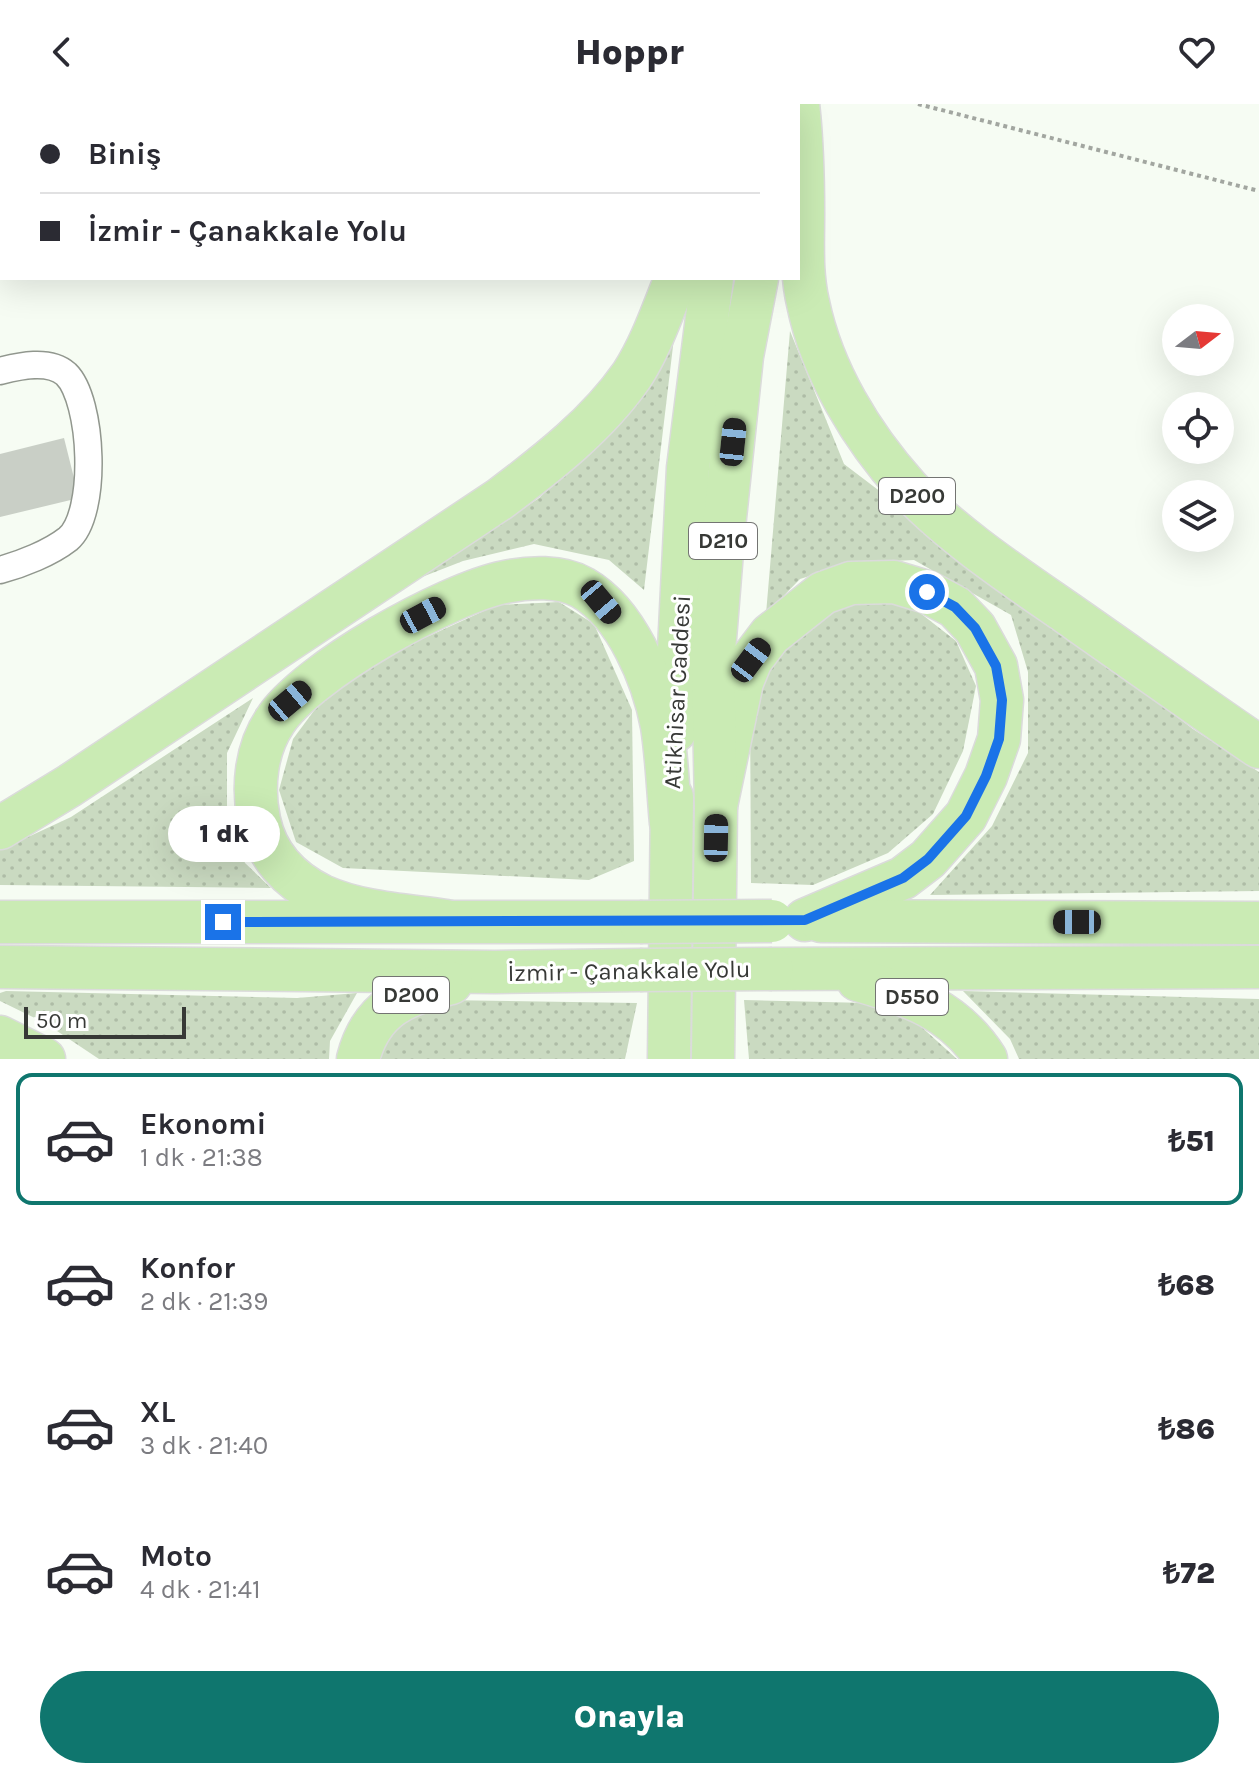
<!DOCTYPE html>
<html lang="tr">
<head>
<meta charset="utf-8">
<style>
	body { margin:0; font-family:Karla,sans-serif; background:#f7f7f7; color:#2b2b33; height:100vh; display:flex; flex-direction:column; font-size:30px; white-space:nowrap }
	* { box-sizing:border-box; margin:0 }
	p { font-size:26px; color:#7c7c81 }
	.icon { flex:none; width:44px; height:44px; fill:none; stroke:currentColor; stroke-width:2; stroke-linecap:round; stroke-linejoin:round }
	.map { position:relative; height:955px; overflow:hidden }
	.side { display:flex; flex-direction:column; background:#fff; flex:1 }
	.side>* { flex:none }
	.banner { position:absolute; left:0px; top:0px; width:800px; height:176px; box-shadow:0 8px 32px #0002; display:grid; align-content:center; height:176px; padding:0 40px; background:#fff }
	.needle { width:52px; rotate:74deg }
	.tools { position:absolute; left:1162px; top:200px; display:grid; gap:16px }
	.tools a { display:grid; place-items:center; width:72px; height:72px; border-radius:50%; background:#fff; box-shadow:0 8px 32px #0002; font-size:40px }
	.scale { position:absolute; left:24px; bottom:20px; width:162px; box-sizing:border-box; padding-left:8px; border:4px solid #373936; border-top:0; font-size:22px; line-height:28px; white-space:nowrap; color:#373936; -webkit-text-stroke:6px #fff; paint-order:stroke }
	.end { position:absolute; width:36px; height:36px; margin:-18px; border:10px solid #1a73e8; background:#fff; box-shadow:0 0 0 4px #fff }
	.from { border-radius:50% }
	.bubble { position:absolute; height:56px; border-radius:28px; background:#fff; box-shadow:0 8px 32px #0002; font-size:26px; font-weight:800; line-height:56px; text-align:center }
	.car { position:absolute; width:24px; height:48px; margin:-24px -12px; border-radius:10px; box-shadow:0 0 6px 2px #0007; background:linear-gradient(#222 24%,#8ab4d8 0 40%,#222 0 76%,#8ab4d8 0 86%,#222 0) }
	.banner b { display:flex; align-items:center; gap:28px; height:76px; font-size:30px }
	.banner b+b { border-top:2px solid #e1e1e2 }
	.banner i { width:20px; height:20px; background:#2b2b33 }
	ul { padding:14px 0 0; list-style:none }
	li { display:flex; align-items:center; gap:24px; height:132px; margin:0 16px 12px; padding:0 24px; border:4px solid transparent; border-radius:16px }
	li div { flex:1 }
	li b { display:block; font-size:30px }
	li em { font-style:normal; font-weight:800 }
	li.on { border-color:#0f766e }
	li>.icon { width:72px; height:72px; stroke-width:1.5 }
	.button { display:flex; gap:16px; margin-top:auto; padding:16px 40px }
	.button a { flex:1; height:92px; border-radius:48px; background:#0f766e; color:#fff; font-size:32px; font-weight:800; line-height:92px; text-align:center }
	header { display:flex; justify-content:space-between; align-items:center; height:104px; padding:0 40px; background:#fff; font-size:36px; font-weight:800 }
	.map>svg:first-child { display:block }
</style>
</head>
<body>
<header><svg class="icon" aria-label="back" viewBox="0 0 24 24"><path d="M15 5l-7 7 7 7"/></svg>Hoppr<svg class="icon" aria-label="heart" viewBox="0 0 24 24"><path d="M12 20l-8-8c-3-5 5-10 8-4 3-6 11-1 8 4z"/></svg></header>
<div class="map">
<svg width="1259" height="955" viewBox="0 0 1259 955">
	<defs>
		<pattern id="grass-dots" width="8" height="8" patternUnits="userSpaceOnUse" patternTransform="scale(2)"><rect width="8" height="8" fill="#cadac1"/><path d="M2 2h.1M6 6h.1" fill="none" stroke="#aebca6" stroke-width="1.8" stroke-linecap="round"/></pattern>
	</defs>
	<rect width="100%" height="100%" fill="#f6fcf3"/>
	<g fill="url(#grass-dots)">
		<polygon points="676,217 644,486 609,456 534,440 463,457 422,473 539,394 628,311"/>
		<polygon points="790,227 844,360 1193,625 1259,668 1259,787 930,791 992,722 1028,649 1028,568 1011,511 914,456 851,459 800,475 766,510"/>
		<polygon points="880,493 915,505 956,537 976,582 963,647 933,710 888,749 813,781 751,779 750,593 771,551 837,496"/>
		<polygon points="559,498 594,520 632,606 634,757 589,776 343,764 296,738 279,686 293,635 322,596 398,546 497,501"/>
		<polygon points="253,594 227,649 227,715 245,759 271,784 0,781 0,746 71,713"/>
		<polygon points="6,887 297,894 357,889 330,937 329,955 99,955 45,919 0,897 0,889"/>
		<polygon points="963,887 1259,895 1259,955 1019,955 1010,935"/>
		<polygon points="441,896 637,899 625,955 376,955 378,948 411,907"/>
		<polygon points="744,896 867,899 917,919 957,955 749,955"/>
	</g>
	<polygon fill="#c9cfc6" points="64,334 79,394 0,413 0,350"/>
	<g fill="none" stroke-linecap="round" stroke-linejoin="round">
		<defs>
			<path id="minor" d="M0,267C19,262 49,255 66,270C93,296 98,410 68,435C50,449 22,460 0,466"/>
			<g id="trunk">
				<path d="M798,0C802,36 803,73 803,109C803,140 801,169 808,199C822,268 862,333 908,384C953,433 1026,480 1080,518C1140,560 1199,602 1259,643"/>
				<polyline points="720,2 720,0"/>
				<polyline points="675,627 688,364 712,174"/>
				<polyline points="716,702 742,578 751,556 770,531 823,489 851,479 894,478 927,488 955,503 975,524 996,562 1002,596 999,635 986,672 966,712 928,755 903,774 805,816"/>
				<path d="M0,724L69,682L500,395C548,359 598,320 632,271C651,242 663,206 676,174"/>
				<path d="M446,817C405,811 360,809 322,792C289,776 266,751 259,716C252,683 256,645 275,617C306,568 448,489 505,478C529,473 561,471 583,484C627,510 653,574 662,622C667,654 668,687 671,719"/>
				<polyline points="821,817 1259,819"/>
				<polyline points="0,818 640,818"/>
				<polyline points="0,863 495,868 640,866"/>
				<polyline points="772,865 1259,863"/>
				<path d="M858,876C910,891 955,906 986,955"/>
				<polyline points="0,933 44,955"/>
				<path d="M358,955C371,904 404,890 451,879"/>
				<polyline points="669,955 672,693"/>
				<polyline points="713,955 716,702 713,559 724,423 742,252 757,174"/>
			</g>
		</defs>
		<use href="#minor" stroke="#91978e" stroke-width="29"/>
		<use href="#trunk" stroke="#dbdbdb" stroke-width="45"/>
		<polyline stroke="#a2a6a0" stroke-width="4" stroke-dasharray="4 4" stroke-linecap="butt" points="918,0 1259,87"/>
		<use href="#minor" stroke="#fff" stroke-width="26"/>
		<use href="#trunk" stroke="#caebb4" stroke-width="42"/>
		<defs>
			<g id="trunk-bridge">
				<polyline points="640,818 772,817"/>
				<polyline points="640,866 772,865"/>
			</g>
		</defs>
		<use href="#trunk-bridge" stroke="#dbdbdb" stroke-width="45" stroke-linecap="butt"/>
		<use href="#trunk-bridge" stroke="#caebb4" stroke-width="42"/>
	</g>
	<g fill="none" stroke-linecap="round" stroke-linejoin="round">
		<polyline stroke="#1a73e8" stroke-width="10" points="223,818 805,816 903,774 928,755 966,712 986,672 999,635 1002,596 996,562 975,524 955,503 927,488"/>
	</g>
	<g text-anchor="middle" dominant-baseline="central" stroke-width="6" stroke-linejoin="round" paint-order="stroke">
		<g fill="#fff" stroke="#737472" stroke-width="2">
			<rect x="879" y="374" width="76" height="36" rx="6"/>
			<rect x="689" y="419" width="68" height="36" rx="6"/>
			<rect x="373" y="873" width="76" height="36" rx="6"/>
			<rect x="876" y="875" width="72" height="36" rx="6"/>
		</g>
		<g font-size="22" font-weight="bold" fill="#373936">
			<text x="917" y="392">D200</text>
			<text x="723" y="437">D210</text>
			<text x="411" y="891">D200</text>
			<text x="912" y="893">D550</text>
		</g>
		<g font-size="24" fill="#373936" stroke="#fff">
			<text transform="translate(677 588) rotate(-87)">Atikhisar Caddesi</text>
			<text transform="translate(629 867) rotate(-1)">İzmir - Çanakkale Yolu</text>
		</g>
	</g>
</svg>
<div class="tools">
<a><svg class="needle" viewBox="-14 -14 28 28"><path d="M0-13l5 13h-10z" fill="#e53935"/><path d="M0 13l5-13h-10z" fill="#7c7c81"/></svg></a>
<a><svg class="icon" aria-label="locate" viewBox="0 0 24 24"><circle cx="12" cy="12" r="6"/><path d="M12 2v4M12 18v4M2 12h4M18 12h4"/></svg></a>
<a><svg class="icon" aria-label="layers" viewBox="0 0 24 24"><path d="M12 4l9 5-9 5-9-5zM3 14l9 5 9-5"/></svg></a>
</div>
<div class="scale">50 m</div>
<i class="end from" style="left:927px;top:488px"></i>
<i class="end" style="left:223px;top:818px"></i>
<div class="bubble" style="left:168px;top:702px;width:112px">1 dk</div>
<i class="car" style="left:733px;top:338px;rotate:6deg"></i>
<i class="car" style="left:601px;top:498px;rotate:140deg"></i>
<i class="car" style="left:423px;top:511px;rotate:62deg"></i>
<i class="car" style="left:751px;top:556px;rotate:37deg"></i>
<i class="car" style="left:290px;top:597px;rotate:50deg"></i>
<i class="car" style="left:716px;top:734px;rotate:1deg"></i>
<i class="car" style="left:1077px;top:818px;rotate:270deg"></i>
<div class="banner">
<b><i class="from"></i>Biniş</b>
<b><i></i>İzmir - Çanakkale Yolu</b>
</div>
</div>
<section class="side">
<ul>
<li class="on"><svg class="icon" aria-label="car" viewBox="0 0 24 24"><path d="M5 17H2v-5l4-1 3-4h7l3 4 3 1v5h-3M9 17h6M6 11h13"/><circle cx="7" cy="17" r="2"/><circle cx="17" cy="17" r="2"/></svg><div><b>Ekonomi</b><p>1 dk · 21:38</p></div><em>₺51</em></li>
<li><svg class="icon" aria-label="car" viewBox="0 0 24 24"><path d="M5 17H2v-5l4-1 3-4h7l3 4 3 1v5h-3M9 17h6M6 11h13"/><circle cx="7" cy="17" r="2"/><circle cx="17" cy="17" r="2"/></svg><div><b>Konfor</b><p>2 dk · 21:39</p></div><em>₺68</em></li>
<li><svg class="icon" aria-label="car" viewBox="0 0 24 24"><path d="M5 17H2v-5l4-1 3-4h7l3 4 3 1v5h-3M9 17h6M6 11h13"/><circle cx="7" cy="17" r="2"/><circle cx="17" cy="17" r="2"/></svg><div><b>XL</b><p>3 dk · 21:40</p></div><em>₺86</em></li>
<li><svg class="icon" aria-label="car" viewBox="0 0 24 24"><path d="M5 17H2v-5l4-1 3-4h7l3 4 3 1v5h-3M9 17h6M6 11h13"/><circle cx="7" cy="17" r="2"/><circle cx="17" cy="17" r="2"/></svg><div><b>Moto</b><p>4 dk · 21:41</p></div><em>₺72</em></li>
</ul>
<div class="button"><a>Onayla</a></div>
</section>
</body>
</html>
